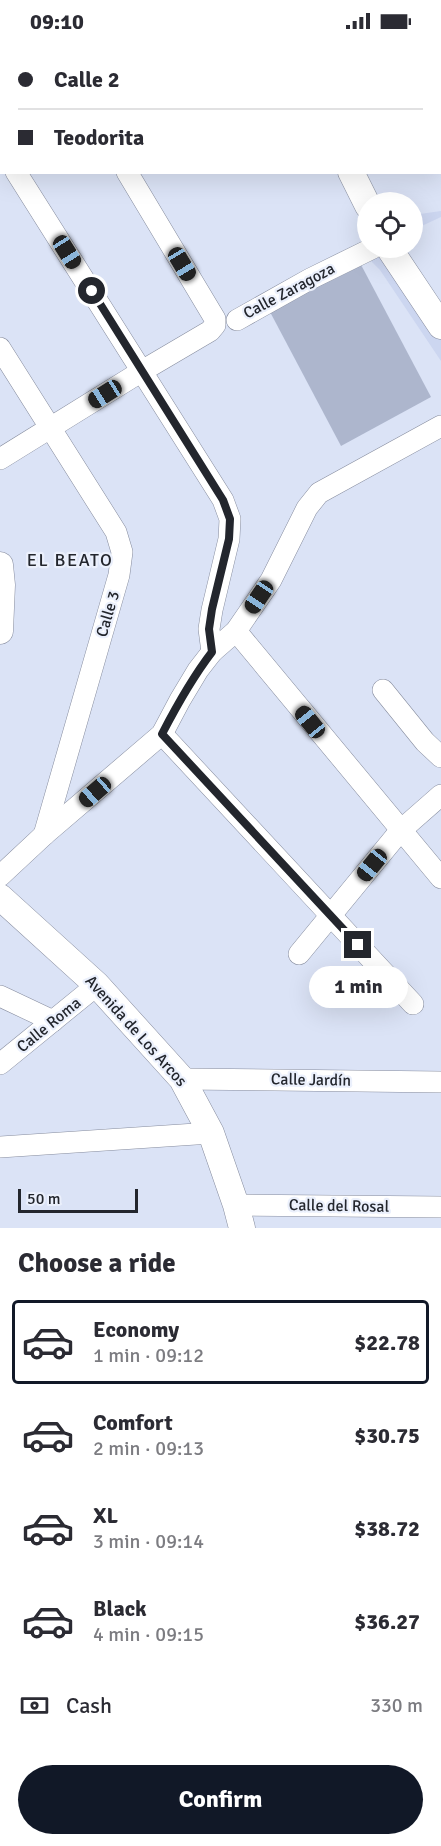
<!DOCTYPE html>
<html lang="en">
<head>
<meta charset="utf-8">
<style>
	body { margin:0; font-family:Signika,sans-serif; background:#f2f2f3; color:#2b2b33; height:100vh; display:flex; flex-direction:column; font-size:22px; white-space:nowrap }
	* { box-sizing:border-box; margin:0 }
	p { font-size:20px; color:#7c7c81 }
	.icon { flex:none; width:33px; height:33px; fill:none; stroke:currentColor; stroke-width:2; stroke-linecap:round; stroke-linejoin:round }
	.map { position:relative; height:1186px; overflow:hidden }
	.drawer { display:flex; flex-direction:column; background:#fff; flex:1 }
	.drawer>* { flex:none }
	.guide { position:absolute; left:0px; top:0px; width:441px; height:132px; box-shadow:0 6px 24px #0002; display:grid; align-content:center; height:132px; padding:0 18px; background:#fff }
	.tools { position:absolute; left:357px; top:150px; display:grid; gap:12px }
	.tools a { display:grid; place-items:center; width:66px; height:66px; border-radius:50%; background:#fff; box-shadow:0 6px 24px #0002; font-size:30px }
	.scale { position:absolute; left:18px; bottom:15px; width:120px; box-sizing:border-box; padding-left:6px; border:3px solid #23262d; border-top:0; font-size:16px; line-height:21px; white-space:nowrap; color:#23262d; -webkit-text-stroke:4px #ebf0fc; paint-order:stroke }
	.end { position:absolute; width:27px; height:27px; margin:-14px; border:8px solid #23262d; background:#fff; box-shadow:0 0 0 3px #fff }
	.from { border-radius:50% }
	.bubble { position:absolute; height:42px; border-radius:21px; background:#fff; box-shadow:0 6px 24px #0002; font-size:20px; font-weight:700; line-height:42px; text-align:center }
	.car { position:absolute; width:18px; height:36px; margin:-18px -9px; border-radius:8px; box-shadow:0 0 4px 2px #0007; background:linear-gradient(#222 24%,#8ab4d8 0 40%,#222 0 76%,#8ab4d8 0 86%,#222 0) }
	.guide b { display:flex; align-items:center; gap:21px; height:57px; font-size:22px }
	.guide b+b { border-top:2px solid #e1e1e2 }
	.guide i { width:15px; height:15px; background:#2b2b33 }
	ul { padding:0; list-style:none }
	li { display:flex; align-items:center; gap:18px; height:84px; margin:0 12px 9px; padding:0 6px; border:3px solid transparent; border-radius:6px }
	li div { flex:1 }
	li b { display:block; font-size:22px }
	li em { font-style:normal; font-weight:700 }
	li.current { border-color:#111827 }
	li>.icon { width:54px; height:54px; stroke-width:1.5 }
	h2 { padding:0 18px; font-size:27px; line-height:72px }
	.pay { display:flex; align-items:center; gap:15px; height:66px; padding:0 18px; font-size:22px }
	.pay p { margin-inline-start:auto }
	.cta { display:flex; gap:12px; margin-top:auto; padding:12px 18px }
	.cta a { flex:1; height:69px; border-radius:36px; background:#111827; color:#fff; font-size:24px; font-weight:700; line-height:69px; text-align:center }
	.status { display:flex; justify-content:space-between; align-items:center; height:42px; padding:0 30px; background:#fff; direction:ltr }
	.status svg { height:16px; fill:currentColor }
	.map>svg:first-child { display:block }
</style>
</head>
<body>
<div class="status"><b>09:10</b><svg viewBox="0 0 49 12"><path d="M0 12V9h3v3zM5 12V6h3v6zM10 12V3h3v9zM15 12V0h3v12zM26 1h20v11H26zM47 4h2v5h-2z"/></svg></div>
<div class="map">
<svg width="441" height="1186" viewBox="0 0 441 1186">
	<rect width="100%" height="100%" fill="#dbe3f6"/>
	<g fill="#ccd6f0">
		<polygon points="441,169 441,175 413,188 413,173"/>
		<polygon points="355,203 377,206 441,296 441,319 380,228"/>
	</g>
	<polygon fill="#adb6cd" points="359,219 431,355 341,404 269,268"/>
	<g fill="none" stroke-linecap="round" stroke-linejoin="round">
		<defs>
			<g id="minor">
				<polyline points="48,0 49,2"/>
				<polyline points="200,0 209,2"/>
				<polyline points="0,105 2,107"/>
				<polyline points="16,130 223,458 230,477 229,497 212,568 209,587 212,610"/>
				<polyline points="237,278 310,237 373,206"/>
				<polyline points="0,306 116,490 122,510 119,533 44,793"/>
				<polyline points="0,417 142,329 210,289 215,283 215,277 127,130"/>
				<polyline points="236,589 441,836"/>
				<polyline points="383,648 425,700 441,715"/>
				<polyline points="162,692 413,962"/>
				<polyline points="0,834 44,793 162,692 180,658 198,628 212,610 236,589 271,538 307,466 319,451 441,384"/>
				<polyline points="299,912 400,789 441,753"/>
				<polyline points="0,954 53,979"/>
				<polyline points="0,1022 97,943"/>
				<polyline points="182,1037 441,1040"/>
				<polyline points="0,1105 211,1091"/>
				<polyline points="236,1163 441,1165"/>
			</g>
			<g id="major">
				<polyline points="317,2 319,0"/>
				<polyline points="351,130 368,164"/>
				<polyline points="389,206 441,284"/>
				<polyline points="0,523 2,543 0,589"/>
				<polyline points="0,855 97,943 182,1037 211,1091 236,1163 242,1186"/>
			</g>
		</defs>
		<use href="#minor" stroke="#868c9e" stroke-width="22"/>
		<use href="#major" stroke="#868c9e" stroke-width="27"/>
		<use href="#minor" stroke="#fff" stroke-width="21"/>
		<use href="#major" stroke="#fff" stroke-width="26"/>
	</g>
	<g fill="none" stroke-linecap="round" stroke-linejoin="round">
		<path stroke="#23262d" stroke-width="8" d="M92,249L223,458L230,477L229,497L212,567L209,587L212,610C192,636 177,663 162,692L358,903"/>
	</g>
	<g text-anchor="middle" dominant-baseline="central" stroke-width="4.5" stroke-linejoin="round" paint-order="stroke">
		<g font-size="16" fill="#23262d" stroke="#ebf0fc">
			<text transform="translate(289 249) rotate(-28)">Calle Zaragoza</text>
			<text transform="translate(108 572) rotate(-74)">Calle 3</text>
			<text transform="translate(49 983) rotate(-39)">Calle Roma</text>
			<text transform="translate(136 989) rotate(48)">Avenida de Los Arcos</text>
			<text transform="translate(311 1038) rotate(1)">Calle Jardín</text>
			<text transform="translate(339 1164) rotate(1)">Calle del Rosal</text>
		</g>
		<g font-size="18" letter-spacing="1.5" fill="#23262d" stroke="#ebf0fc">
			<text x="70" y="518">EL BEATO</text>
		</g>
	</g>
</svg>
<div class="tools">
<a><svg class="icon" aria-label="locate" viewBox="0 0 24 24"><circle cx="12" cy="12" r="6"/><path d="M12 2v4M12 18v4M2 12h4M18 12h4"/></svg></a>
</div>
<div class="scale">50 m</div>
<i class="end from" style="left:92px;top:249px"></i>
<i class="end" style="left:358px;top:903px"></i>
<div class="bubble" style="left:309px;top:924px;width:99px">1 min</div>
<i class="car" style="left:67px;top:210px;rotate:148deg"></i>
<i class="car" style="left:182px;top:222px;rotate:149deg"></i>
<i class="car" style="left:105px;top:352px;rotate:238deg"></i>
<i class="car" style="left:259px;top:555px;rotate:214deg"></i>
<i class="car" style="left:310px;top:680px;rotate:321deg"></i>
<i class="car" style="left:95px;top:750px;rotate:229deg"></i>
<i class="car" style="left:372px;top:823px;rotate:219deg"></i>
<div class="guide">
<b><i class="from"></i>Calle 2</b>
<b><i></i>Teodorita</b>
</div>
</div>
<section class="drawer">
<h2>Choose a ride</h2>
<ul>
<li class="current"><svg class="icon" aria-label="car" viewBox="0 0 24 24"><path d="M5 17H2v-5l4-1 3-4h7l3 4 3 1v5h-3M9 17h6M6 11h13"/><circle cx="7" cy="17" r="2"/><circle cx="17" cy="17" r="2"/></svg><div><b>Economy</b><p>1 min · 09:12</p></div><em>$22.78</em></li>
<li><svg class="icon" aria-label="car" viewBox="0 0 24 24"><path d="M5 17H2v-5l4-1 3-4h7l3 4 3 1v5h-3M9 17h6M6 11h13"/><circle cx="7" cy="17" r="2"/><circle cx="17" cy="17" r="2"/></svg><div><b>Comfort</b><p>2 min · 09:13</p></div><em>$30.75</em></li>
<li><svg class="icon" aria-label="car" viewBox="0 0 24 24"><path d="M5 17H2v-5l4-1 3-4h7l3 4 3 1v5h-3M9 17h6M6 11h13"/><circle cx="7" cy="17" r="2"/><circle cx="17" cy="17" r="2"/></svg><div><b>XL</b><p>3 min · 09:14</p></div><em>$38.72</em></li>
<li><svg class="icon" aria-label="car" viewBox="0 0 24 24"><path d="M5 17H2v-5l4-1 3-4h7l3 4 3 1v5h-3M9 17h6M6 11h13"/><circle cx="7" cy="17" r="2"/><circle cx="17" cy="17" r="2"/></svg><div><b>Black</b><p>4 min · 09:15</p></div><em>$36.27</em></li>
</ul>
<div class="pay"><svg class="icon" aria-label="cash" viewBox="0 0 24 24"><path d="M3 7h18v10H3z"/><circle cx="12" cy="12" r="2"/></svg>Cash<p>330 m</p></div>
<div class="cta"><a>Confirm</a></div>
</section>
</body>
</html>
